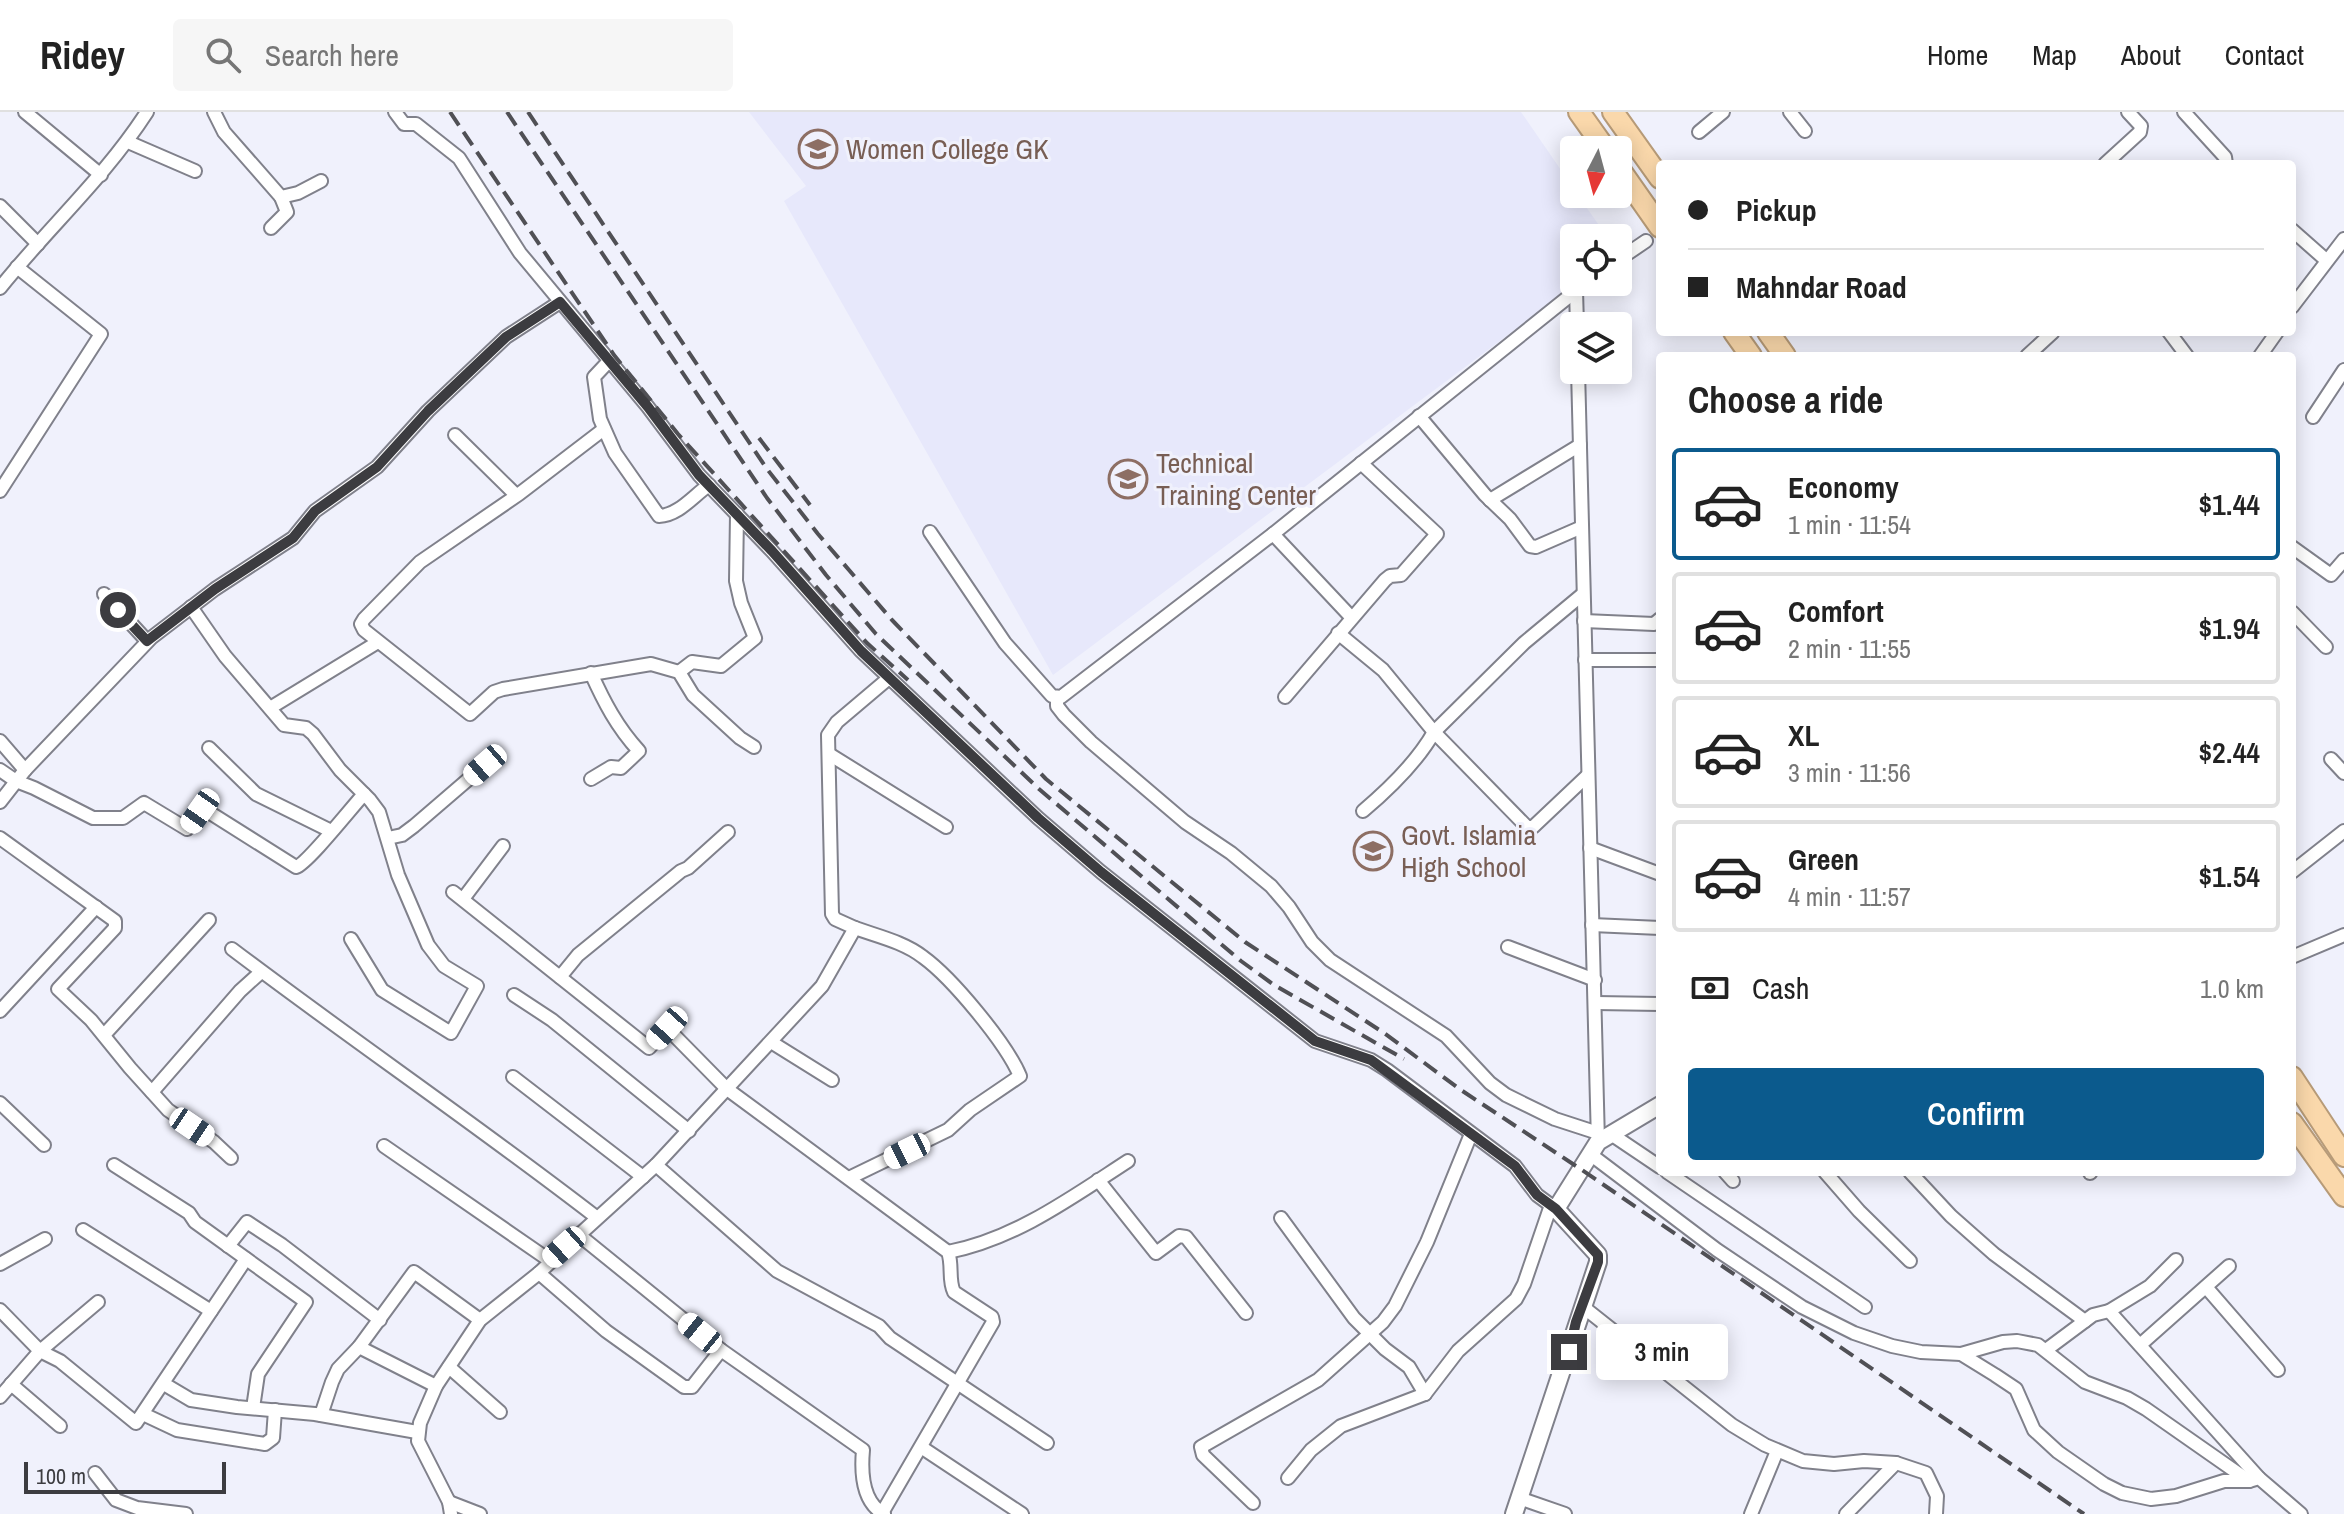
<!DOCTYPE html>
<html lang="en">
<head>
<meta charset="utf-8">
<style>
	body { margin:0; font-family:"Archivo Narrow",sans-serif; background:#f6f6f6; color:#222; height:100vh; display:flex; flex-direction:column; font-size:30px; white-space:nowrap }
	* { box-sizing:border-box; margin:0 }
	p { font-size:26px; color:#767676 }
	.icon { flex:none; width:44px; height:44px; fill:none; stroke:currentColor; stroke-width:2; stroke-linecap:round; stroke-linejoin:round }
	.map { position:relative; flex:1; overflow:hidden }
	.sheet { position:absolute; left:1656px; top:240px; width:640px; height:824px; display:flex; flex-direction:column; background:#fff; border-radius:8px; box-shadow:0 4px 20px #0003 }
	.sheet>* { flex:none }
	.guide { position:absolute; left:1656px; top:48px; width:640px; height:176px; border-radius:8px; box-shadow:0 4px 20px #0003; display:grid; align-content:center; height:176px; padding:0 32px; background:#fff }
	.needle { width:52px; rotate:186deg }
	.buttons { position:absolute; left:1560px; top:24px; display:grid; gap:16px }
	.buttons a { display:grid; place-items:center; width:72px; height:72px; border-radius:8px; background:#fff; box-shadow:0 4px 20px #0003; font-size:40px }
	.scale { position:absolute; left:24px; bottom:20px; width:202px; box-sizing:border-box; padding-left:8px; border:4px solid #3c3c40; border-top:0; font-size:22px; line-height:28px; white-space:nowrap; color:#3c3c40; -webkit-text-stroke:6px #f0f1fc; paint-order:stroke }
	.end { position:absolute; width:36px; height:36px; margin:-18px; border:10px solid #3c3c40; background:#fff; box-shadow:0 0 0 4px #fff }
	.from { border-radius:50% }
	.bubble { position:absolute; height:56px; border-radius:8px; background:#fff; box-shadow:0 4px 20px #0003; font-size:26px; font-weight:600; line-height:56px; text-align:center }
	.car { position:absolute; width:24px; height:48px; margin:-24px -12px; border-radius:10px; box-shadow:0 0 6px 2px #0007; background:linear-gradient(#fff 24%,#345 0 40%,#fff 0 76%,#345 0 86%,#fff 0) }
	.guide b { display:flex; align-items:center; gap:28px; height:76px; font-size:30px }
	.guide b+b { border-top:2px solid #e0e0e0 }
	.guide i { width:20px; height:20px; background:#222 }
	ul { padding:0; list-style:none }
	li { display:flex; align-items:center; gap:24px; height:112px; margin:0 16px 12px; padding:0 16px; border:4px solid #e0e0e0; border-radius:8px }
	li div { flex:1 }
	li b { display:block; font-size:30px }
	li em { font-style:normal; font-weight:600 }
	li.on { border-color:#0b5a8d }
	li>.icon { width:72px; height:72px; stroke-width:1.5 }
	h2 { padding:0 32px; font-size:36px; line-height:96px }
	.pay { display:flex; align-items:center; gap:20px; height:88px; padding:0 32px; font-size:30px }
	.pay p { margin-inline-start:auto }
	.cta { display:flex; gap:16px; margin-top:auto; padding:16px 32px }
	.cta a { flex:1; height:92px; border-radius:8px; background:#0b5a8d; color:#fff; font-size:32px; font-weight:600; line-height:92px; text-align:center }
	header { display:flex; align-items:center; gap:48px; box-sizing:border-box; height:112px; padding:0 40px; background:#fff; border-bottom:2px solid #e0e0e0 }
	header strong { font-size:38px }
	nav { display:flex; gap:44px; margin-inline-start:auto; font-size:28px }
	.search { width:560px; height:72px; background:#f6f6f6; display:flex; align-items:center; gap:20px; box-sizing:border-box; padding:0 28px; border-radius:8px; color:#767676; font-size:30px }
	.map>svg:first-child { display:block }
</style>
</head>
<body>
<header>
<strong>Ridey</strong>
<div class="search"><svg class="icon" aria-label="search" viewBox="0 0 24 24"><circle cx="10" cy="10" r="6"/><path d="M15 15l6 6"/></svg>Search here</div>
<nav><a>Home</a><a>Map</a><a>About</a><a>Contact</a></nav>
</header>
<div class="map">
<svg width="2344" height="1402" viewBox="0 0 2344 1402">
	<rect width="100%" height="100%" fill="#f0f1fc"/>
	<polygon fill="#e7e8fb" points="749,0 1521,0 1574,77 1574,82 1577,82 1608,126 1574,126 1574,170 1579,170 1053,563 784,89 806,74"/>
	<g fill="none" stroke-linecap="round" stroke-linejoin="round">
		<defs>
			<g id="minor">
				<polyline points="25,0 101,63"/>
				<polyline points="214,0 224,20 281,85 298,81 321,69"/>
				<polyline points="395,0 404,12 416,12 459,46 520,141 648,295 699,363 772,439 861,539 1038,706 1101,760 1315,929 1371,948 1387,958 1515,1054 1537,1083 1556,1097"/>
				<polyline points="1790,0 1805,19"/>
				<polyline points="2184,0 2225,45 2226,52"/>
				<polyline points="1699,20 1723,0"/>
				<polyline points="128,30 195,59"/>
				<polyline points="2105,52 2140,20 2141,14 2128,0"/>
				<polyline points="0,94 38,132"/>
				<polyline points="271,116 287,100 281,85"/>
				<polyline points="2292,118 2326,148"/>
				<polyline points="1618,148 1646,129"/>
				<path d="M0,176C48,116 105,65 147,0"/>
				<polyline points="1576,178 1577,214"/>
				<polyline points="2292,195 2344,127"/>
				<polyline points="2169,220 2187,244"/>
				<polyline points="2027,244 2053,220"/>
				<polyline points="2260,244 2277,220"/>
				<path d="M609,249L594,265L600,307L615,341L659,404C679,403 693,384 709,373"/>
				<polyline points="1578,258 1598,1030"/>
				<polyline points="1419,304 1485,383 1510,407 1530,434 1536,435 1582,415"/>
				<polyline points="2313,305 2344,258"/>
				<polyline points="604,317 519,382 420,450 364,507 361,512 364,518 470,602 494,580 503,577 651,552 679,560 693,583 740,626 754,635"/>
				<polyline points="455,323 516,383"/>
				<polyline points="0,379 101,222 17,155"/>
				<polyline points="1490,388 1580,333"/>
				<polyline points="930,420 1005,531 1052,584 1061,585 1273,422 1587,170"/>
				<polyline points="1273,422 1351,505"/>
				<polyline points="2292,435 2331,463 2344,448"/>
				<polyline points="104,482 147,529"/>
				<polyline points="191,495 225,544 284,613 306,616 313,622 340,658 370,688 379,700 398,763 428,833 444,854 477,874 451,921 382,878 351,827"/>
				<polyline points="2292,500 2326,535"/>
				<polyline points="1584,509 1654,512 1660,507"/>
				<polyline points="1338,521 1383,558 1434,620 1527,715 1533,715 1588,663"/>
				<polyline points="1585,548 1660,548"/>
				<polyline points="679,560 692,550 721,554 755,526 741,491 736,469 737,402"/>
				<polyline points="1285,585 1385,468 1390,464 1401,463 1437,422 1361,351"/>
				<polyline points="1057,586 1057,594 1064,603 1091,630 1185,710 1231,741 1271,774 1289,795 1312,830 1330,848 1446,924 1490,971 1506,983 1555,1007 1598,1021"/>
				<polyline points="270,596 378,530"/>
				<polyline points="0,629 25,658 0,690"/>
				<polyline points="209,636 256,682 331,719"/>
				<polyline points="829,642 946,715"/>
				<polyline points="2331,647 2344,661"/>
				<path d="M0,658L16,669L34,676L93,706H123L144,691L187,717L200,699L204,697L296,755C307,752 352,695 364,682"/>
				<polyline points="25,658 151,526 215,477 293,426 315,399 377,355 428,299 506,225 560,190"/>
				<path d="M591,667L611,655L621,656L639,639C617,615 604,590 591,561"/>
				<path d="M1363,699C1389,677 1417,650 1434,620L1524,531L1583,482"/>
				<polyline points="0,726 115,809 115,816 58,877 91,908 130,956 168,998 214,1030 231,1046"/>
				<polyline points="388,726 402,723 414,714 485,653"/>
				<polyline points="1590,736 1660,762"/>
				<polyline points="2292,760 2344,719"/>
				<path d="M453,780L649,936L667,916L727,977L948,1140C953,1153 948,1168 954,1180L992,1205L993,1210L882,1401"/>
				<polyline points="463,787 503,734"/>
				<polyline points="1592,813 1660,816"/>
				<polyline points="1508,835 1595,868"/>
				<path d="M232,837C352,928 477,1013 596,1105"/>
				<polyline points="2292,845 2344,823"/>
				<polyline points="560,865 578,843 681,759 688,756 728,720"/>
				<polyline points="514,883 552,908 689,1019"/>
				<polyline points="1596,891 1660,892"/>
				<polyline points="0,899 96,795"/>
				<polyline points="104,923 209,808"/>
				<polyline points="771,930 832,968"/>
				<polyline points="513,965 643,1065"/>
				<polyline points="152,980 240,879 261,860"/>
				<polyline points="0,991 44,1033"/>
				<polyline points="1611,1022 1660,1055"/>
				<polyline points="384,1034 549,1148"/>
				<polyline points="1590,1042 1717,1138 1802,1195 1854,1221 1892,1234 1921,1240 1961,1242 1995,1263 2016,1277 2034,1318 2058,1340 2104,1372 2122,1381 2151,1387 2176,1384 2224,1369 2249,1369 2259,1366 2301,1402"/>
				<polyline points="114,1053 189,1101 195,1110 306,1190 258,1262 253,1296"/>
				<polyline points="656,1053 777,1159 879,1214 890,1226 1047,1331"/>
				<polyline points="1667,1060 1865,1195"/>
				<polyline points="1725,1060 1733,1069"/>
				<polyline points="1825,1060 1859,1099 1910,1149"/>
				<polyline points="1910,1060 1951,1104 1994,1142 2085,1209"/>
				<polyline points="2090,1061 2091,1060"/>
				<path d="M849,1066L948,1018L970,998L1020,964C1006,931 952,866 923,845C904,830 877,824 855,816"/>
				<polyline points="1098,1068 1156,1141 1179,1124 1186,1125 1246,1201"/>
				<polyline points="1281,1106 1354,1206 1385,1237 1409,1255 1425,1282"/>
				<polyline points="83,1118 211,1199"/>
				<polyline points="579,1123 656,1053 822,874 855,816 835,807 832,802 828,623 837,610 889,566"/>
				<polyline points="228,1134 247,1110 282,1133 380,1208"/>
				<path d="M948,1140C1015,1127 1071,1086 1128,1049"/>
				<polyline points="0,1152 45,1127"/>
				<polyline points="539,1161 606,1219 684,1275 692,1275 721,1238"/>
				<polyline points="2206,1175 2278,1258"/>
				<polyline points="1582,1194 1732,1313 1765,1333 1803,1349 1834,1352 1864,1349 1896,1351 1926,1361 1937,1384 1936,1402"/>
				<polyline points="0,1198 40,1239 98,1190"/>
				<polyline points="2109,1199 2259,1366"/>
				<polyline points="2140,1233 2229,1154"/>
				<polyline points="359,1235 436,1274"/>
				<polyline points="2046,1238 2093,1203 2109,1199 2150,1174 2176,1148"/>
				<polyline points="1961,1242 2003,1230 2017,1229 2038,1233 2085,1270 2127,1286 2146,1297 2249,1369"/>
				<polyline points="449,1255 500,1300"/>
				<polyline points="11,1272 60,1314"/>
				<polyline points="164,1272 191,1288 237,1295 315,1302 417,1320"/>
				<polyline points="0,1285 40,1239 60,1249 136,1311 246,1147"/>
				<polyline points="143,1302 177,1318 265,1332 273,1326 275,1298"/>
				<polyline points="321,1303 332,1270 338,1257 359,1235 414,1160 480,1208"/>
				<polyline points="921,1335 1022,1402"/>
				<polyline points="95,1361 116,1388 137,1396 186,1402"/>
				<polyline points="1288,1366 1311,1338 1341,1314 1425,1282 1458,1239 1516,1187 1524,1172 1551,1093"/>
				<polyline points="1519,1386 1565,1402"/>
				<polyline points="449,1390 480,1402"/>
				<polyline points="1253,1391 1203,1343 1201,1335 1318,1268 1383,1210 1395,1194 1427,1130 1471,1022"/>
				<path d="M451,1402L449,1390L418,1329L420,1311L436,1274L480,1208L539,1161L579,1123L721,1238L863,1338C861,1360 862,1390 884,1402"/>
				<polyline points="1751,1402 1777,1339"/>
				<polyline points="1846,1402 1896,1351"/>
			</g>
			<polyline id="tertiary" points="1514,1402 1598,1150 1598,1143 1556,1097 1598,1030 1660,993"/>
			<g id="trunk">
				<polyline points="1579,0 1606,38"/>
				<polyline points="1613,0 1660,66"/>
				<polyline points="1618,55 1660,115"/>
				<polyline points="1734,220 1751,244"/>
				<polyline points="1768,220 1785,244"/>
				<polyline points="2292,965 2344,1044"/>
				<polyline points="2292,1011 2344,1084"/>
			</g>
		</defs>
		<use href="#minor" stroke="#80818b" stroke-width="16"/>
		<use href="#tertiary" stroke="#80818b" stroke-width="20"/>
		<use href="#trunk" stroke="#b79b78" stroke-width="24"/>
		<use href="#minor" stroke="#fff" stroke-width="12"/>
		<use href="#tertiary" stroke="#fff" stroke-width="16"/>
		<use href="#trunk" stroke="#fad8ab" stroke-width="20"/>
		<g stroke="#505055" stroke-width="4" stroke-dasharray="16 8" stroke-linecap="butt">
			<polyline points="450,0 614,243 678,322 867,531 908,568"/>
			<polyline points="507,0 767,386 826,463 876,522 1039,677 1241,849 1274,873 1404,947"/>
			<polyline points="528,0 767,357 818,422 892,508 1046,667 1245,830 1384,921 1461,978 1582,1058 2084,1402"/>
			<polyline points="759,326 810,393"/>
		</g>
	</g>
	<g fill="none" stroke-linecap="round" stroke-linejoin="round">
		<polyline stroke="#3c3c40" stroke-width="10" points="118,498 147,529 215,477 293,426 315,399 377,355 428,299 506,225 560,190 648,295 699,363 772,439 861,539 1038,706 1101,760 1315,929 1371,948 1515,1054 1537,1083 1556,1097 1598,1143 1598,1150 1576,1210 1569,1240"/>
	</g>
	<defs>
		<symbol id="university-ring" viewBox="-11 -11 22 22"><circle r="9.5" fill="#f0f1fc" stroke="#8d6e63" stroke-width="1.5"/><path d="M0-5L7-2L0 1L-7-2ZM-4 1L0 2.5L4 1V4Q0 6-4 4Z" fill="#8d6e63"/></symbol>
		<symbol id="school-ring" viewBox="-11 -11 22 22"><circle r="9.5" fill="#f0f1fc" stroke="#8d6e63" stroke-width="1.5"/><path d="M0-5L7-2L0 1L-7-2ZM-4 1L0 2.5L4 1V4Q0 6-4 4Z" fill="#8d6e63"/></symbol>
	</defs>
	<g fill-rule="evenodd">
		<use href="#university-ring" x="796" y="15" width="44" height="44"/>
		<use href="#university-ring" x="1106" y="345" width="44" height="44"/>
		<use href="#school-ring" x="1351" y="717" width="44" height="44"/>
	</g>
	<g text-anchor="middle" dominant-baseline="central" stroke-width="6" stroke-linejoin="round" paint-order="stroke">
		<g font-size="28" fill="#785e54" stroke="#f0f1fc" text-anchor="start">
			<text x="846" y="37">Women College GK</text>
			<text x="1156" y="351">Technical<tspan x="1156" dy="32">Training Center</tspan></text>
			<text x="1401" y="723">Govt. Islamia<tspan x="1401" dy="32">High School</tspan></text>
		</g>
	</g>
</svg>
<div class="buttons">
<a><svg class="needle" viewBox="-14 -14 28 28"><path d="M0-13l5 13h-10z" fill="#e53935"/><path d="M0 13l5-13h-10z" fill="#767676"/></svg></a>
<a><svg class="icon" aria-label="locate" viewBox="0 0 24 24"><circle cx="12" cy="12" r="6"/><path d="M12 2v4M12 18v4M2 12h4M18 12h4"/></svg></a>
<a><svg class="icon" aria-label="layers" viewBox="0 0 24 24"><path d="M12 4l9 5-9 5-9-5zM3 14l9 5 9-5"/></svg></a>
</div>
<div class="scale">100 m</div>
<i class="end from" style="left:118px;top:498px"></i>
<i class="end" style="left:1569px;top:1240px"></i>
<div class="bubble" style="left:1596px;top:1212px;width:132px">3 min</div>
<i class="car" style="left:485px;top:653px;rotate:229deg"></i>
<i class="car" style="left:200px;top:699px;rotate:215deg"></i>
<i class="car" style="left:667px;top:916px;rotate:222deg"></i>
<i class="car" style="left:192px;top:1015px;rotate:124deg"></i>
<i class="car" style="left:907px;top:1039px;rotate:244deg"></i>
<i class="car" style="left:564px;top:1135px;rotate:228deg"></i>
<i class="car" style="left:700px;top:1221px;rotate:309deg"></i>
<div class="guide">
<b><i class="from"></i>Pickup</b>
<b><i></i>Mahndar Road</b>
</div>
<section class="sheet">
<h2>Choose a ride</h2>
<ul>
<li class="on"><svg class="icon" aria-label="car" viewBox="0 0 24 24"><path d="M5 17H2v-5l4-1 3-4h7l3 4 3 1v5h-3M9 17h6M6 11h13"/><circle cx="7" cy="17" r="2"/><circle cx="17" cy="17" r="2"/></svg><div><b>Economy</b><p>1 min · 11:54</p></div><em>$1.44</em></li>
<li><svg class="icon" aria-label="car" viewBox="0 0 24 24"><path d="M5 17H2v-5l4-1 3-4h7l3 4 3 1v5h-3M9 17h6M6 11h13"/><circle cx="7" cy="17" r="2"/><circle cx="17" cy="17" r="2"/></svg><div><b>Comfort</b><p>2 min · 11:55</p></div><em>$1.94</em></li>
<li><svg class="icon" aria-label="car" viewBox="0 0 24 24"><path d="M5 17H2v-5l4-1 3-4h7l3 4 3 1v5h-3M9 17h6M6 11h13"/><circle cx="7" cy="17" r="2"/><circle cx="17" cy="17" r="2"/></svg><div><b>XL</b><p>3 min · 11:56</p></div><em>$2.44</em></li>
<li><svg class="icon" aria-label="car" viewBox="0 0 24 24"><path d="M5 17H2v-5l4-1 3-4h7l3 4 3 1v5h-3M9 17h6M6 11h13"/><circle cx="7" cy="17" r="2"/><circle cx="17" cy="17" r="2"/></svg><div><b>Green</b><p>4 min · 11:57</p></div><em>$1.54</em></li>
</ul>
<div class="pay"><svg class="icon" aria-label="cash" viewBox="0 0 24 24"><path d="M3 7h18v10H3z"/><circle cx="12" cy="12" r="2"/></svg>Cash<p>1.0 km</p></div>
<div class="cta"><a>Confirm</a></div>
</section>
</div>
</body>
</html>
